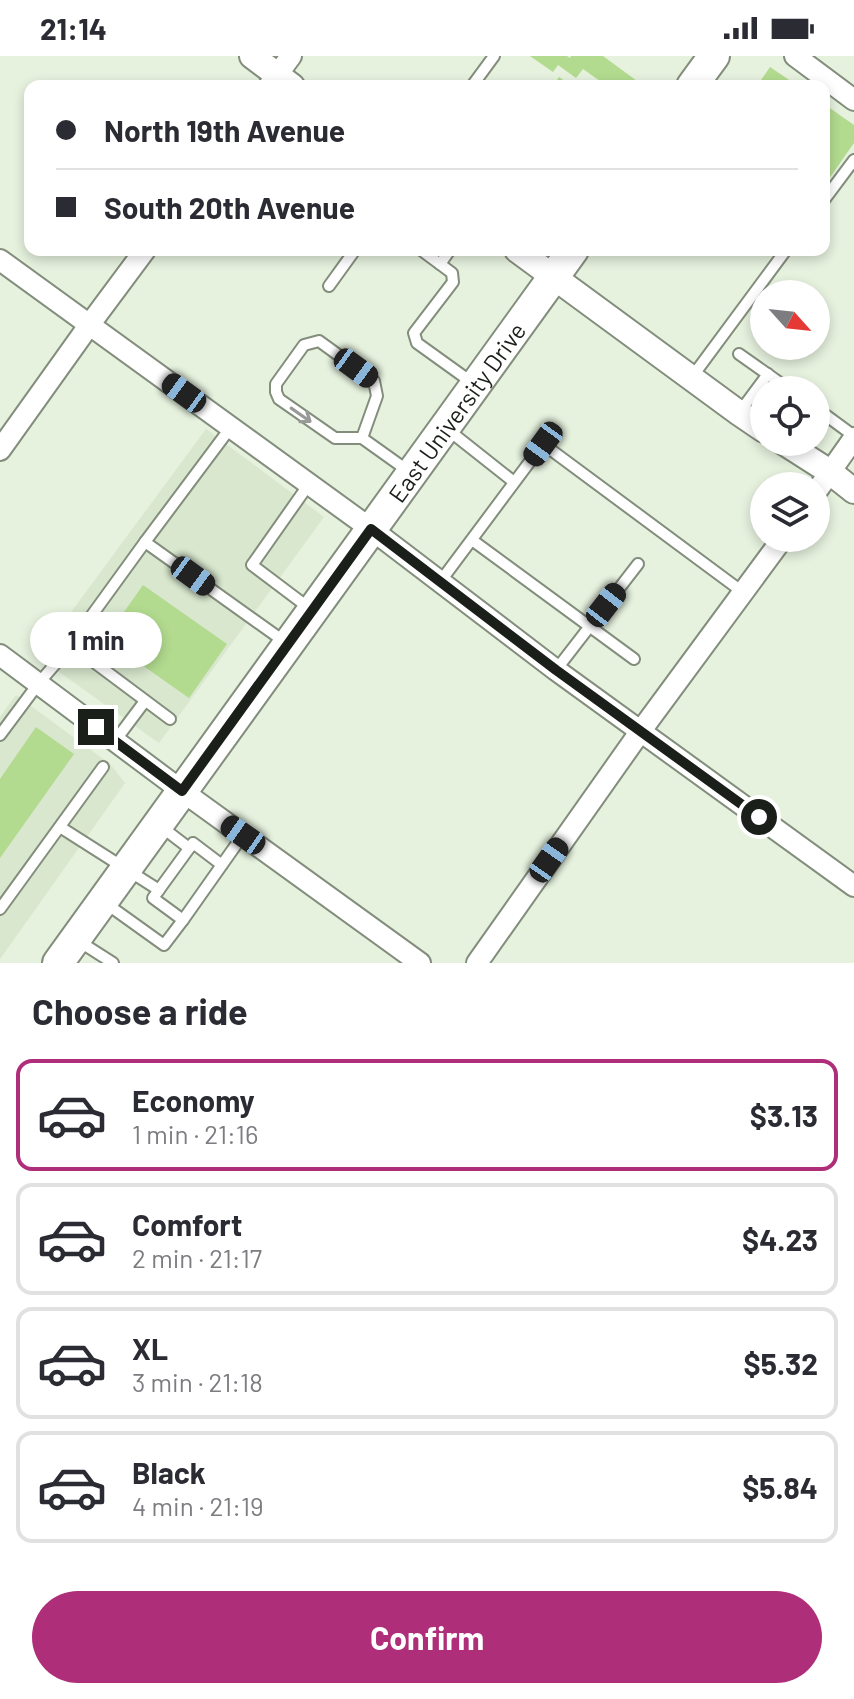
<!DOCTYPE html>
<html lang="en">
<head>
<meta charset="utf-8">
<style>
	body { margin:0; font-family:Barlow,sans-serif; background:#f7f7f7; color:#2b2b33; height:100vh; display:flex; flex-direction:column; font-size:30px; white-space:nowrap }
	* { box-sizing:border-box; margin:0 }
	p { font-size:26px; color:#7c7c81 }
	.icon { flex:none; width:44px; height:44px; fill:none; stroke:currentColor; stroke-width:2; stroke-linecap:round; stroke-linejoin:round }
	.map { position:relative; height:907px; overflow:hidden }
	.sheet { display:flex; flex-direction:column; background:#fff; flex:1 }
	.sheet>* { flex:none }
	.guide { position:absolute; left:24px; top:24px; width:806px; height:176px; border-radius:16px; box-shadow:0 4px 12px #0003; display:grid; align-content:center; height:176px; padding:0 32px; background:#fff }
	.needle { width:52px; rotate:117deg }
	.fabs { position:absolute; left:750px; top:224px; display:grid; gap:16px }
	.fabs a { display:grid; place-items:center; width:80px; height:80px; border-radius:50%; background:#fff; box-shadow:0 4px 12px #0003; font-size:40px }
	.end { position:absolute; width:36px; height:36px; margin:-18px; border:10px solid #1b1f19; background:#fff; box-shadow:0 0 0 4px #fff }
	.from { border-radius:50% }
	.bubble { position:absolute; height:56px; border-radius:28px; background:#fff; box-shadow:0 4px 12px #0003; font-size:26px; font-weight:700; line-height:56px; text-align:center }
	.car { position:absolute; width:24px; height:48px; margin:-24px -12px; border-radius:10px; box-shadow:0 0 6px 2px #0007; background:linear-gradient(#222 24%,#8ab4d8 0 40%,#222 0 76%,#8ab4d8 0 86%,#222 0) }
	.guide b { display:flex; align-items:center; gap:28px; height:76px; font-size:30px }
	.guide b+b { border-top:2px solid #e1e1e2 }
	.guide i { width:20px; height:20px; background:#2b2b33 }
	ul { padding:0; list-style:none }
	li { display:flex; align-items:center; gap:24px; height:112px; margin:0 16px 12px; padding:0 16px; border:4px solid #e1e1e2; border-radius:16px }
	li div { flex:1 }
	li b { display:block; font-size:30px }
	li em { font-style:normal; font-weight:700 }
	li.selected { border-color:#af2e7a }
	li>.icon { width:72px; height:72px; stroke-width:1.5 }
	h2 { padding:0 32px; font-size:36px; line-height:96px }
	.action { display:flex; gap:16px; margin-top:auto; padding:16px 32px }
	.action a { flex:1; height:92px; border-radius:48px; background:#af2e7a; color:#fff; font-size:32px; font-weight:700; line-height:92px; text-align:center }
	.status { display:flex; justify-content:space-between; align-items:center; height:56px; padding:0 40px; background:#fff; direction:ltr }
	.status svg { height:22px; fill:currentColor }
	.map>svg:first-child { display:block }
</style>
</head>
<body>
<div class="status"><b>21:14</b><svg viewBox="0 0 49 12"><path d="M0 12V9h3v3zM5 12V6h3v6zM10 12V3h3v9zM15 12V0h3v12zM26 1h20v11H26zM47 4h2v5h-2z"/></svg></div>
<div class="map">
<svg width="854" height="907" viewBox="0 0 854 907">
	<rect width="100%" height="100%" fill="#e6f1de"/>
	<g fill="#d8e7ce">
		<polygon points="206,373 324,461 159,687 38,601"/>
		<polygon points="16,639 110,708 125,727 0,903 0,661"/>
	</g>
	<g fill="#b2db8f">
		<polygon points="530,0 567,0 570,2 571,0 603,0 637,25 634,30 607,30 583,13 576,22 558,9 553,16"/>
		<polygon points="770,11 798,30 757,30"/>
		<polygon points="559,21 572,30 553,30"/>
		<polygon points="824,48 854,69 854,87 824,130"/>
		<polygon points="143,529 227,588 189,642 105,583"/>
		<polygon points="36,671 74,698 0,802 0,723"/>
	</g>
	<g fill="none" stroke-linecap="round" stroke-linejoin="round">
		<defs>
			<g id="service">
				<polyline points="472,30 494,0"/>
				<polyline points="824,144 854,104"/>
				<polyline points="421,194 452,217 453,226 414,277 417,287 474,328"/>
				<polyline points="440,208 450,194"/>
				<polyline points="329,230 355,194"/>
				<polyline points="739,298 790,334"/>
				<polyline points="692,321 786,194"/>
				<polyline points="816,352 854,380"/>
				<polyline points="739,357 768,318"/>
				<polyline points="447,373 514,426"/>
				<polyline points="362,382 377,340 374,325 319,285 304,289 276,328 276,336 279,343 335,382 362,382 411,417"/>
				<polyline points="472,484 634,603"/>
				<polyline points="145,486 231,371"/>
				<polyline points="440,526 543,388 744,537"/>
				<polyline points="309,552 252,509 309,428"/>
				<polyline points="71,589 170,663"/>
				<polyline points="556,614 638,508"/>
				<polyline points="0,679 38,628 63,599 145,486 285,586"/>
				<polyline points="115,685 145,645"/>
				<polyline points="159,769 189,792"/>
				<polyline points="60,771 159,834"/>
				<polyline points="222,809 193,787 153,842 183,864 243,779"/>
				<polyline points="104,846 164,889 183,864"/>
				<polyline points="0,853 103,711"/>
				<polyline points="77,884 113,907"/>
			</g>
			<g id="minor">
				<polyline points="795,0 854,44"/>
				<polyline points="269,30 291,0"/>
				<polyline points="0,204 371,473 556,614 854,830"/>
				<polyline points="0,394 90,268 145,194"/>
				<polyline points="816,436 854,382"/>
				<polyline points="0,599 182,735 420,907"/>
				<polyline points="477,907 640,676 783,482"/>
			</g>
			<g id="tertiary">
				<polyline points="252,0 292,30"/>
				<polyline points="517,194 739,357 764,374"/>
				<polyline points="783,386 830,416 854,435"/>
			</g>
			<g id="primary">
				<polyline points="692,30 714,0"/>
				<path id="s1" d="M58,907L573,194"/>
			</g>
		</defs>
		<use href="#service" stroke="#838d7c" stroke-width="14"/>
		<use href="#minor" stroke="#838d7c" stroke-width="24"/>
		<use href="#tertiary" stroke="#838d7c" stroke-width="28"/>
		<use href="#primary" stroke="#838d7c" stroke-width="34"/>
		<use href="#service" stroke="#fff" stroke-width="10"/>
		<use href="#minor" stroke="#fff" stroke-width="20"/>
		<use href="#tertiary" stroke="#fff" stroke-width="24"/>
		<use href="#primary" stroke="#fff" stroke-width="30"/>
	</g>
	<defs><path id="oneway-shaft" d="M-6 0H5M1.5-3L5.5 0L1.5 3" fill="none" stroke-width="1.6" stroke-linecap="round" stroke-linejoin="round" transform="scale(2)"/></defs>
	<use stroke="#989a98" href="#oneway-shaft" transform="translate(301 359) rotate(35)"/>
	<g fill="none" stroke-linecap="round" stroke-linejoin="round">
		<polyline stroke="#1b1f19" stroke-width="10" points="96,671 182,735 371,473 556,614 759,761"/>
	</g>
	<g text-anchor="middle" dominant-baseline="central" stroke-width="6" stroke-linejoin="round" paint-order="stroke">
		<g font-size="24" fill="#1b1f19" stroke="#e6f1de">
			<text stroke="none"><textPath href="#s1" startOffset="680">East University Drive</textPath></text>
		</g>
	</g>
</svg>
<div class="fabs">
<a><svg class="needle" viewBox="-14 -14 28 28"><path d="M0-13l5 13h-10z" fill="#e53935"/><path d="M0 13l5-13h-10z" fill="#7c7c81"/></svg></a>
<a><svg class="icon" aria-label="locate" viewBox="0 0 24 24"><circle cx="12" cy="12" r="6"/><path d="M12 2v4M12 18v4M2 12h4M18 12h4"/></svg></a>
<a><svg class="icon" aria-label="layers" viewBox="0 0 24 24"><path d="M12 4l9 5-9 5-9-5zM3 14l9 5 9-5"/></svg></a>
</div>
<i class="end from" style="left:759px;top:761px"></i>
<i class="end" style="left:96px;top:671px"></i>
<div class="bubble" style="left:30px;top:556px;width:132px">1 min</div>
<i class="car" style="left:356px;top:312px;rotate:126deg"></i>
<i class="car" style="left:184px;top:337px;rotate:306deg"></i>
<i class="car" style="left:543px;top:388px;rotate:216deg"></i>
<i class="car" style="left:193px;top:520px;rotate:126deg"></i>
<i class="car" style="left:606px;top:549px;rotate:38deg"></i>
<i class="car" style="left:243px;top:779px;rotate:305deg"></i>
<i class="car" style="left:549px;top:804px;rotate:35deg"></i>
<div class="guide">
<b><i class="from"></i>North 19th Avenue</b>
<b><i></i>South 20th Avenue</b>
</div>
</div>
<section class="sheet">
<h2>Choose a ride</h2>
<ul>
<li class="selected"><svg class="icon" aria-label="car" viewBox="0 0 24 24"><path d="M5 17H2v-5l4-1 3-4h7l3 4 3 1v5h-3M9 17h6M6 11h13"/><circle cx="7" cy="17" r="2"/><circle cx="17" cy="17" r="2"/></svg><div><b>Economy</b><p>1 min · 21:16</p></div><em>$3.13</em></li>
<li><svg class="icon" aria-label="car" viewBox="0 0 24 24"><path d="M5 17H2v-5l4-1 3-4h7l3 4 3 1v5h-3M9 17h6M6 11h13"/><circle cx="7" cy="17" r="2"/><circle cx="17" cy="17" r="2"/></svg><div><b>Comfort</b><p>2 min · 21:17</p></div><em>$4.23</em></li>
<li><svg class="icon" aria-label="car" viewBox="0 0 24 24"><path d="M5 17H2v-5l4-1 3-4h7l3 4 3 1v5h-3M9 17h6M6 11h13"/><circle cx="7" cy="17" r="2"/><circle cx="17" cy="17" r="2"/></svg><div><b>XL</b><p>3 min · 21:18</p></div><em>$5.32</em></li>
<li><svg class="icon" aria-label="car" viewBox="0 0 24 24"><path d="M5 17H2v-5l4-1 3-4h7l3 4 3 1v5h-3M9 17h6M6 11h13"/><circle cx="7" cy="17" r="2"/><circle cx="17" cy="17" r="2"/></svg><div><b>Black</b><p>4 min · 21:19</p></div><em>$5.84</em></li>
</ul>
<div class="action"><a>Confirm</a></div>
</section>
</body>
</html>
